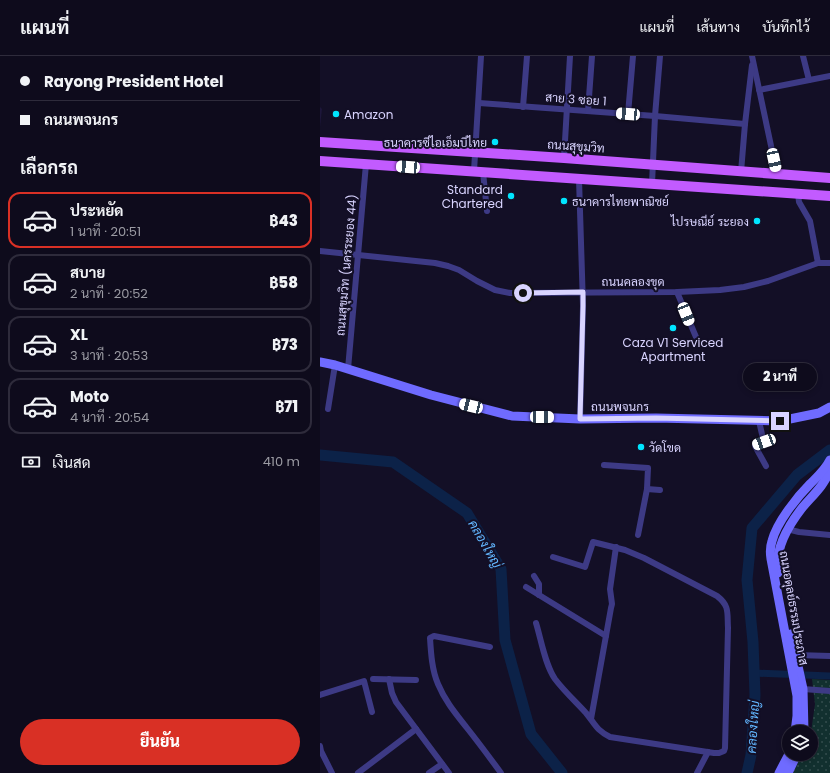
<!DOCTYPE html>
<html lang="th">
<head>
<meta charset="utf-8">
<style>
	body { margin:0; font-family:Poppins,Sarabun,sans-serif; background:#171425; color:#f1f3f6; height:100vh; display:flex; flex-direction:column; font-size:15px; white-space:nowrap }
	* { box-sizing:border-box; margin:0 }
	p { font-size:13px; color:#9b9ba3 }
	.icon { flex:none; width:22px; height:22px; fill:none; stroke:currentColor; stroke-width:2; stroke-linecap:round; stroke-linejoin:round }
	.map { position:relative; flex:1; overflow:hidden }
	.drawer { display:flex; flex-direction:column; background:#0e0b1c; width:320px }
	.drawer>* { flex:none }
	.banner { display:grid; align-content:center; height:88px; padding:0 20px; background:#0e0b1c }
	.controls { position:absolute; left:462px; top:669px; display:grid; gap:8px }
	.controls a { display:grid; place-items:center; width:36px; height:36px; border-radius:50%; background:#0e0b1c; box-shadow:0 2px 6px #0003,0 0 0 1px #2e2b3b; font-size:20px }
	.end { position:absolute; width:18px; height:18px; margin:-9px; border:5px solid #d9d4ff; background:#111; box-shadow:0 0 0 2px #111 }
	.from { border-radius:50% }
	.bubble { position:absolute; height:28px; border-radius:14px; background:#0e0b1c; box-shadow:0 2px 6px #0003,0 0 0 1px #2e2b3b; font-size:13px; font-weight:800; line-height:28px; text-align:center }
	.car { position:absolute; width:12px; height:24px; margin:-12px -6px; border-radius:5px; box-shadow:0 0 3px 1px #0007; background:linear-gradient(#fff 24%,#345 0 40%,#fff 0 76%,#345 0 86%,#fff 0) }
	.banner b { display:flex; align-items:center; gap:14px; height:38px; font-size:15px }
	.banner b+b { border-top:1px solid #2e2b3b }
	.banner i { width:10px; height:10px; background:#f1f3f6 }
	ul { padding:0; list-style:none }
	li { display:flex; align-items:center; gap:12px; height:56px; margin:0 8px 6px; padding:0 12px; border:2px solid #2e2b3b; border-radius:12px }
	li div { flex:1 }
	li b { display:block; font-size:15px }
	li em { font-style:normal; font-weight:800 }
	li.active { border-color:#d93025 }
	li>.icon { width:36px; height:36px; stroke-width:1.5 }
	h2 { padding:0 20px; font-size:18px; line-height:48px }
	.pay { display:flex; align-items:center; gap:10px; height:44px; padding:0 20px; font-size:15px }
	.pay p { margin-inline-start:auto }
	.primary-button { display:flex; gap:8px; margin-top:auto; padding:8px 20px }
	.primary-button a { flex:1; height:46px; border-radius:24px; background:#d93025; color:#fff; font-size:16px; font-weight:800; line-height:46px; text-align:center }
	header { display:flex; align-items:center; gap:24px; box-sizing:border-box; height:56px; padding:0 20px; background:#0e0b1c; border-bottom:1px solid #2e2b3b }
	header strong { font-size:19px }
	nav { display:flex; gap:22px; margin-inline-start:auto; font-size:14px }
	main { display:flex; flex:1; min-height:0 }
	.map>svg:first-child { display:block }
</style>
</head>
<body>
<header>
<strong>แผนที่</strong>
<nav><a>แผนที่</a><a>เส้นทาง</a><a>บันทึกไว้</a></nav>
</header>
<main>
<section class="drawer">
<div class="banner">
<b><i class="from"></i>Rayong President Hotel</b>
<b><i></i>ถนนพจนกร</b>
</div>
<h2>เลือกรถ</h2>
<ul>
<li class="active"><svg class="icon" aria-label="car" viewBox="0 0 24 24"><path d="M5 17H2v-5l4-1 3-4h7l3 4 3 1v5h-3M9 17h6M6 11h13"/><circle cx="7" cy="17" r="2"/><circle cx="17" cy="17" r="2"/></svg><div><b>ประหยัด</b><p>1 นาที · 20:51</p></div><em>฿43</em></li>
<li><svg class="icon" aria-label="car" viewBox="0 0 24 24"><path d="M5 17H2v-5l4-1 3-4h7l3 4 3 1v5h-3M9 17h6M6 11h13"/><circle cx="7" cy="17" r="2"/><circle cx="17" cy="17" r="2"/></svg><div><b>สบาย</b><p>2 นาที · 20:52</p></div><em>฿58</em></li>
<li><svg class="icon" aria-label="car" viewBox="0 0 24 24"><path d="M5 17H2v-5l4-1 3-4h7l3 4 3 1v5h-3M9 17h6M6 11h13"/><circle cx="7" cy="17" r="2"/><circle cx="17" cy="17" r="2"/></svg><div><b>XL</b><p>3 นาที · 20:53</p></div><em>฿73</em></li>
<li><svg class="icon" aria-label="car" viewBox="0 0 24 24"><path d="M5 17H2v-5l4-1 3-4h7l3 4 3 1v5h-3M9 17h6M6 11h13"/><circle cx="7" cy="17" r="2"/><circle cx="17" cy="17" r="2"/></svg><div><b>Moto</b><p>4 นาที · 20:54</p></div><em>฿71</em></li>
</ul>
<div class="pay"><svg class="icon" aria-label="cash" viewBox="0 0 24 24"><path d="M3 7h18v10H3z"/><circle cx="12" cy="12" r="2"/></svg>เงินสด<p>410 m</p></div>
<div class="primary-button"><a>ยืนยัน</a></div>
</section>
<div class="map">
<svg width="510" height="717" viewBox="0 0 510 717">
	<defs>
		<pattern id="park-dots" width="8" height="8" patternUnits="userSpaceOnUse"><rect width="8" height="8" fill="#12302f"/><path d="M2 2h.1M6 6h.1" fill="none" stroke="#344d4e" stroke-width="1.8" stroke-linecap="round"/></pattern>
	</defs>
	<rect width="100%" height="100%" fill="#130f26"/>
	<polygon fill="url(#park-dots)" points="492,623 510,624 510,717 473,717 482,698 491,698 491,676 495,648"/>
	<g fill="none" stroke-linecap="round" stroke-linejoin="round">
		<polyline stroke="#0c2248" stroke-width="7" points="434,617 510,620"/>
		<g stroke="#0c2248" stroke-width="11">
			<polyline points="0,399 73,406 147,457 181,513 185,584 211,678 242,717"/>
			<polyline points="427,717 431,699 435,639 433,586 427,524 432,472 477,419 510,394"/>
		</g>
		<g stroke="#3d3a85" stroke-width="6">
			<polyline points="432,0 457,118"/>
			<polyline points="483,0 489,24"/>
			<polyline points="439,34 510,20"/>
			<polyline points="159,47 335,60 425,68"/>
			<polyline points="203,51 207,0"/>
			<polyline points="268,55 272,0"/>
			<polyline points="308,58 313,0"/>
			<polyline points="244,102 250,0"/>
			<polyline points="154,115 161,0"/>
			<polyline points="163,116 167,155"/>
			<polyline points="421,116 425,68 432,9"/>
			<polyline points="259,123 263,250 260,363"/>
			<polyline points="332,128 335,60 340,0"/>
			<polyline points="478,138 479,146 490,165 498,207"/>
			<polyline points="0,195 115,207 128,210 139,214 157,225 175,234 190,237 357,236 400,234 424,231 448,225 498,207 510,207"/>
			<polyline points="357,236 376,281"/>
			<polyline points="28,313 46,108"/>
			<polyline points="8,353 15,309"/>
			<polyline points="439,365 444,387 435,390 446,410"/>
			<polyline points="284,409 328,412 327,433 318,479"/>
			<polyline points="327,433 340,434"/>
			<polyline points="467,473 479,476 510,479"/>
			<polyline points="214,520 219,528 219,539"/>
			<polyline points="206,531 286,580"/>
			<path d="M216,567C221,583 225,609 235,623C244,635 256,646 266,657C275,668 276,674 290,681L394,697H399L404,695L405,692L408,572C407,557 410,550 397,540L324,502L305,494L273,486L265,511L233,501"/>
			<path d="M170,591L114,580L110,582C111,598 112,614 118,628C125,645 136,658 147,672C159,687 170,702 181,717"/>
			<polyline points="476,599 510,600"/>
			<polyline points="53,623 96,624"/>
			<polyline points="69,623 72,637 76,646 129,717"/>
			<polyline points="483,633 510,635"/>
			<polyline points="0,639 44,625 52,656"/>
			<polyline points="271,663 291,552 292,548 290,533 296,491"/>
			<polyline points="0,690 1,695 12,717"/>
			<polyline points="38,717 96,673"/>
			<polyline points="109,717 122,708"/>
			<polyline points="377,717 388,696"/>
		</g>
		<g stroke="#6f6bff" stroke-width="9">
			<polyline points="0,306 15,309 111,339 192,360 260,363 336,362 460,365 499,357 510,351"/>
			<path d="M458,517C454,493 468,470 482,452C493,439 504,430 510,414"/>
			<polyline points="471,578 483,633 484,676"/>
			<path d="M475,676L477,660V640L451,503C450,497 450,491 452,485C457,466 477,441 490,428C498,420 505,414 510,404"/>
			<polyline points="459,717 469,698"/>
			<polyline points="468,717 477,698"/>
		</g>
		<g stroke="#c25bff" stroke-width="10">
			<polyline points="0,86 244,102 510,122"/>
			<polyline points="0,105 510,140"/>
		</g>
	</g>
	<polygon fill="#1d163a" points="0,51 2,53 0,71"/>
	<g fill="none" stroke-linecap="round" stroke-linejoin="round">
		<polyline stroke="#d9d4ff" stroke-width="5" points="203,237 263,236 263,250 260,363 336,362 460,365"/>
	</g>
	<g fill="#00e5ff" stroke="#130f26" stroke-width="1.5">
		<circle cx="16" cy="58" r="4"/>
		<circle cx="175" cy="86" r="4"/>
		<circle cx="191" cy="140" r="4"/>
		<circle cx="244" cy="145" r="4"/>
		<circle cx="437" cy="165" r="4"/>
		<circle cx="353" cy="272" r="4"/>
		<circle cx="321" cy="391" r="4"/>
	</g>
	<g text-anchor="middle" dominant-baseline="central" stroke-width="4" stroke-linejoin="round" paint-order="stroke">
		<g font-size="12" fill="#d9d4ff" stroke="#130f26">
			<text transform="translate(256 43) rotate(4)">สาย 3 ซอย 1</text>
			<text transform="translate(256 90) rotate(4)">ถนนสุขุมวิท</text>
			<text transform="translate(26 209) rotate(-85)">ถนนสุขุมวิท (นครระยอง 44)</text>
			<text x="313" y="225">ถนนคลองขุด</text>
			<text x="300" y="350">ถนนพจนกร</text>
			<text transform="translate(474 552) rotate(80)">ถนนอดุลย์ธรรมประภาส</text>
		</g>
		<g font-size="12" fill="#d9d4ff" stroke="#130f26" text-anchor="start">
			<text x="24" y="58">Amazon</text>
			<text x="167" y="86" text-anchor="end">ธนาคารซีไอเอ็มบีไทย</text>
			<text x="183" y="133" text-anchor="end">Standard<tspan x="183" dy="14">Chartered</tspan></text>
			<text x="252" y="145">ธนาคารไทยพาณิชย์</text>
			<text x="429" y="165" text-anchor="end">ไปรษณีย์ ระยอง</text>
			<text x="353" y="286" text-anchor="middle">Caza V1 Serviced<tspan x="353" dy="14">Apartment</tspan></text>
			<text x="329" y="391">วัดโขด</text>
		</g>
		<g font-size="13" font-style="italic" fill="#62b6ff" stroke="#130f26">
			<text transform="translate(165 488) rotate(60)">คลองใหญ่</text>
			<text transform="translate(433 671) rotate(-86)">คลองใหญ่</text>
		</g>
	</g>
</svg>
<div class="controls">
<a><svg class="icon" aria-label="layers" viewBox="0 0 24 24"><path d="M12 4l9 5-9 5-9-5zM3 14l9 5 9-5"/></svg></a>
</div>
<i class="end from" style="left:203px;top:237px"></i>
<i class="end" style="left:460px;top:365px"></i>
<div class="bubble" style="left:423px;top:307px;width:74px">2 นาที</div>
<i class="car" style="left:308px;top:58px;rotate:274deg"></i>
<i class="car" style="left:454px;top:104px;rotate:168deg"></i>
<i class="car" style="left:88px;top:111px;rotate:274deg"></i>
<i class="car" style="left:366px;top:258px;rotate:158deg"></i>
<i class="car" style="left:151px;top:350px;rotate:284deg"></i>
<i class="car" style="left:222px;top:361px;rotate:91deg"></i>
<i class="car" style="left:444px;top:386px;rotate:250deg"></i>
</div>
</main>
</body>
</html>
